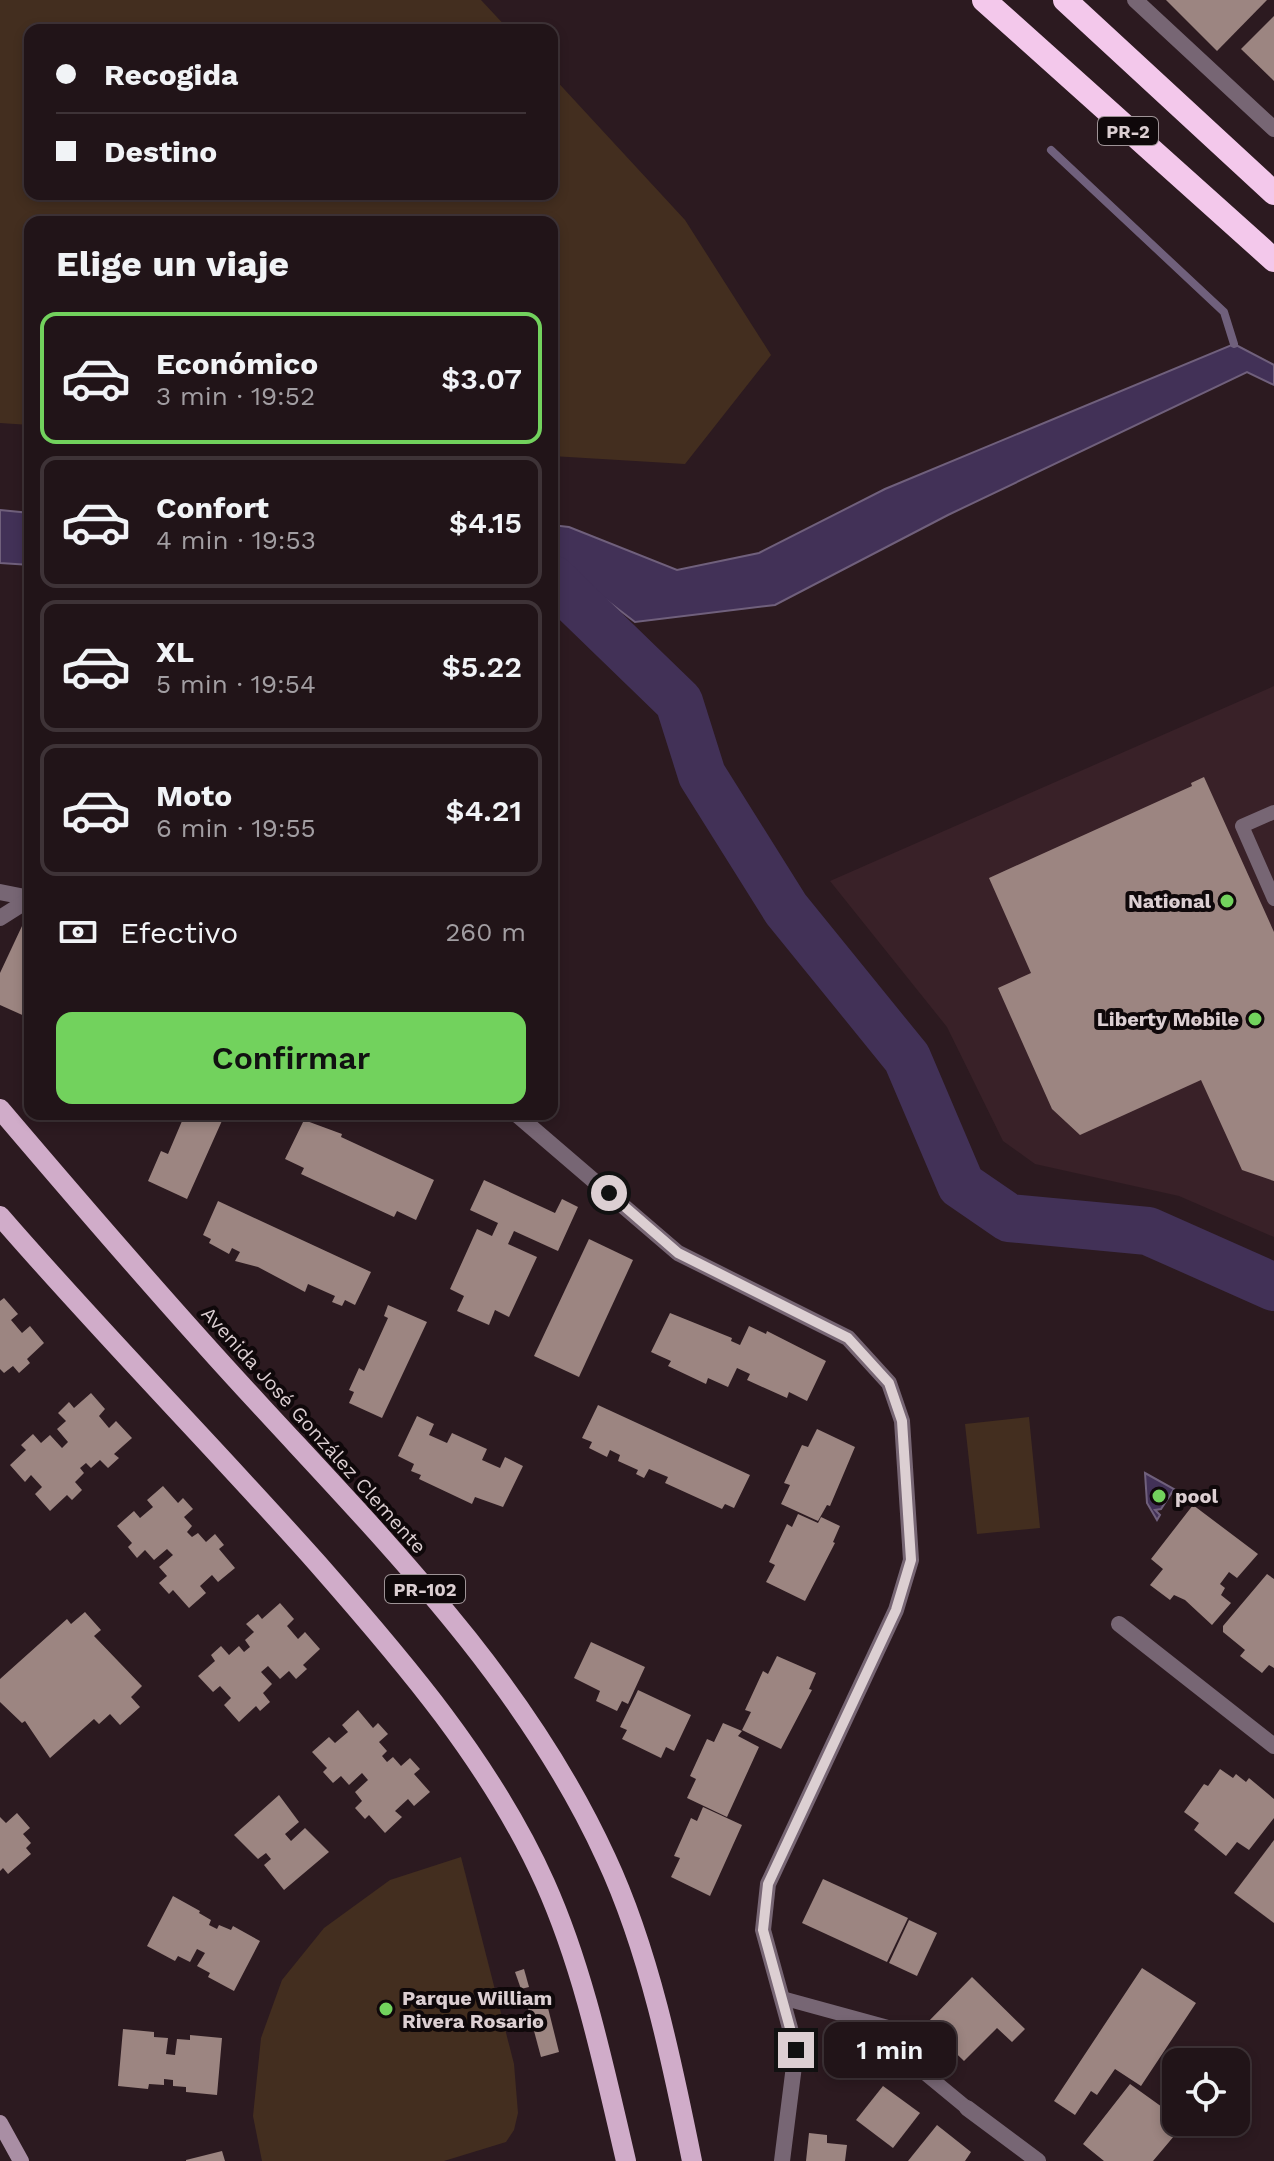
<!DOCTYPE html>
<html lang="es">
<head>
<meta charset="utf-8">
<style>
	body { margin:0; font-family:"Work Sans",sans-serif; background:#291d21; color:#f1f3f6; height:100vh; display:flex; flex-direction:column; font-size:30px; white-space:nowrap }
	* { box-sizing:border-box; margin:0 }
	p { font-size:26px; color:#a29ea2 }
	.icon { flex:none; width:44px; height:44px; fill:none; stroke:currentColor; stroke-width:2; stroke-linecap:round; stroke-linejoin:round }
	.map { position:relative; flex:1; overflow:hidden }
	.drawer { position:absolute; left:24px; top:216px; width:534px; height:904px; display:flex; flex-direction:column; background:#211418; border-radius:16px; box-shadow:0 4px 12px #0003,0 0 0 2px #3e3337 }
	.drawer>* { flex:none }
	.hud { position:absolute; left:24px; top:24px; width:534px; height:176px; border-radius:16px; box-shadow:0 4px 12px #0003,0 0 0 2px #3e3337; display:grid; align-content:center; height:176px; padding:0 32px; background:#211418 }
	.buttons { position:absolute; left:1162px; top:2048px; display:grid; gap:16px }
	.buttons a { display:grid; place-items:center; width:88px; height:88px; border-radius:16px; background:#211418; box-shadow:0 4px 12px #0003,0 0 0 2px #3e3337; font-size:40px }
	.end { position:absolute; width:36px; height:36px; margin:-18px; border:10px solid #dccfd2; background:#111; box-shadow:0 0 0 4px #111 }
	.from { border-radius:50% }
	.bubble { position:absolute; height:56px; border-radius:16px; background:#211418; box-shadow:0 4px 12px #0003,0 0 0 2px #3e3337; font-size:26px; font-weight:600; line-height:56px; text-align:center }
	.hud b { display:flex; align-items:center; gap:28px; height:76px; font-size:30px }
	.hud b+b { border-top:2px solid #3e3337 }
	.hud i { width:20px; height:20px; background:#f1f3f6 }
	ul { padding:0; list-style:none }
	li { display:flex; align-items:center; gap:24px; height:132px; margin:0 16px 12px; padding:0 16px; border:4px solid #3e3337; border-radius:16px }
	li div { flex:1 }
	li b { display:block; font-size:30px }
	li em { font-style:normal; font-weight:600 }
	li.active { border-color:#72d25d }
	li>.icon { width:72px; height:72px; stroke-width:1.5 }
	h2 { padding:0 32px; font-size:36px; line-height:96px }
	.pay { display:flex; align-items:center; gap:20px; height:88px; padding:0 32px; font-size:30px }
	.pay p { margin-inline-start:auto }
	.cta { display:flex; gap:16px; margin-top:auto; padding:16px 32px }
	.cta a { flex:1; height:92px; border-radius:16px; background:#72d25d; color:#111; font-size:32px; font-weight:600; line-height:92px; text-align:center }
	.map>svg:first-child { display:block }
</style>
</head>
<body>
<div class="map">
<svg width="1274" height="2161" viewBox="0 0 1274 2161">
	<rect width="100%" height="100%" fill="#2c1a20"/>
	<polygon fill="#392128" points="1274,686 1274,1237 1179,1196 1035,1164 1003,1141 947,1027 830,881"/>
	<g fill="#432e1f">
		<polygon points="0,0 481,0 509,30 30,30 30,194 552,194 552,76 685,220 771,355 685,464 552,456 552,222 30,222 30,425 0,423"/>
		<polygon points="1029,1417 1040,1528 977,1534 965,1424"/>
		<polygon points="461,1857 514,2064 518,2113 514,2130 506,2142 444,2161 262,2161 253,2116 261,2038 282,1980 324,1928 390,1880"/>
	</g>
	<g fill="#423157" stroke="#70607c" stroke-width="2">
		<polygon points="1234,344 1274,365 1274,385 1247,372 948,515 775,605 635,622 571,573 552,578 552,525 569,527 677,570 759,553 885,489"/>
		<polygon points="0,510 30,513 30,565 0,563"/>
		<polygon points="1145,1473 1174,1489 1161,1509 1155,1510 1160,1515 1157,1520 1147,1503"/>
	</g>
	<g fill="none" stroke-linecap="round" stroke-linejoin="round">
		<polyline stroke="#70607c" stroke-width="8" points="1051,150 1224,312 1234,344"/>
		<polyline stroke="#423157" stroke-width="48" points="552,579 679,702 702,775 786,909 907,1058 961,1185 1009,1218 1148,1231 1274,1287"/>
	</g>
	<g fill="#9c8581">
		<polygon points="1166,0 1267,0 1217,51"/>
		<polygon points="1274,16 1274,81 1241,49"/>
		<polygon points="1204,777 1274,932 1274,1181 1242,1170 1201,1080 1080,1135 1052,1109 998,988 1031,973 989,878 1192,786 1191,783"/>
		<polygon points="22,926 30,929 29,1018 0,1005 0,973"/>
		<polygon points="185,1114 225,1114 187,1199 148,1181 161,1151 168,1154"/>
		<polygon points="304,1120 342,1134 341,1137 434,1180 416,1220 397,1211 394,1217 301,1174 304,1168 285,1159"/>
		<polygon points="484,1180 555,1213 562,1199 578,1207 558,1251 514,1231 508,1244 537,1257 509,1317 495,1310 489,1325 457,1311 464,1296 450,1289 477,1229 492,1236 498,1223 470,1210"/>
		<polygon points="218,1201 371,1272 355,1305 345,1300 342,1306 332,1302 335,1296 308,1284 305,1292 258,1267 235,1261 240,1252 232,1248 229,1254 209,1243 211,1239 203,1235"/>
		<polygon points="589,1239 633,1260 579,1377 534,1356"/>
		<polygon points="4,1298 18,1314 11,1320 22,1333 30,1326 44,1343 27,1359 30,1363 19,1373 13,1366 4,1373 0,1369 0,1301"/>
		<polygon points="388,1305 427,1322 382,1418 349,1403 354,1392 349,1390 359,1368 364,1371 388,1318 384,1316"/>
		<polygon points="670,1313 732,1338 731,1341 740,1345 749,1326 766,1334 767,1331 826,1361 807,1401 789,1392 787,1398 747,1380 750,1374 737,1368 728,1387 708,1378 706,1384 668,1366 671,1361 651,1352"/>
		<polygon points="91,1393 105,1409 99,1416 109,1428 116,1421 132,1438 114,1454 119,1458 108,1468 100,1460 91,1468 86,1463 80,1468 84,1473 75,1482 82,1490 72,1500 67,1495 50,1511 35,1494 42,1487 31,1475 25,1482 10,1465 26,1450 21,1445 33,1434 41,1443 50,1435 62,1448 68,1442 57,1429 66,1421 58,1413 69,1402 74,1408"/>
		<polygon points="598,1405 750,1475 734,1508 725,1504 722,1509 665,1483 668,1477 649,1469 644,1478 636,1474 638,1470 618,1461 620,1455 610,1450 607,1457 589,1448 592,1442 582,1438"/>
		<polygon points="417,1416 434,1424 429,1435 447,1443 452,1433 487,1449 482,1460 500,1468 505,1457 523,1466 503,1507 475,1497 472,1504 419,1479 421,1475 411,1471 414,1464 398,1456"/>
		<polygon points="817,1429 855,1447 830,1506 827,1505 818,1521 781,1504 790,1485 784,1483 802,1445 808,1447"/>
		<polygon points="163,1486 178,1503 183,1498 193,1509 184,1517 192,1526 187,1532 192,1537 198,1533 206,1542 215,1534 224,1545 219,1549 235,1568 218,1582 212,1575 200,1586 206,1593 189,1608 173,1590 169,1594 159,1583 167,1576 159,1567 173,1555 167,1549 154,1560 145,1550 137,1558 128,1547 132,1543 117,1526 134,1511 140,1518 153,1507 147,1500"/>
		<polygon points="1193,1505 1258,1554 1237,1578 1229,1572 1220,1584 1225,1588 1221,1595 1231,1603 1212,1625 1185,1600 1174,1595 1170,1600 1150,1585 1163,1569 1151,1559"/>
		<polygon points="798,1514 818,1523 821,1517 840,1526 833,1542 835,1543 805,1601 766,1582 775,1565 769,1562 787,1524 792,1527"/>
		<polygon points="1267,1574 1274,1579 1274,1668 1269,1665 1262,1673 1240,1656 1245,1650 1223,1632 1223,1626"/>
		<polygon points="280,1603 294,1619 287,1626 298,1639 305,1632 320,1649 303,1665 307,1669 296,1679 289,1671 280,1679 268,1666 261,1672 272,1684 263,1693 270,1702 260,1711 256,1706 239,1722 224,1705 231,1698 220,1686 213,1692 198,1676 215,1661 211,1655 221,1646 229,1655 239,1646 244,1652 250,1647 245,1640 254,1632 246,1624 258,1614 262,1619"/>
		<polygon points="85,1612 101,1630 94,1636 142,1686 131,1697 140,1707 120,1725 110,1714 99,1724 94,1719 50,1758 25,1721 22,1723 0,1702 0,1679 67,1619 71,1624"/>
		<polygon points="591,1642 645,1667 628,1704 622,1701 617,1711 596,1701 600,1691 574,1678"/>
		<polygon points="777,1656 816,1673 809,1689 812,1690 781,1749 742,1730 751,1712 745,1710 763,1671 768,1674"/>
		<polygon points="638,1690 691,1715 674,1751 666,1747 661,1758 622,1739 627,1730 620,1727"/>
		<polygon points="358,1710 373,1728 378,1723 388,1734 379,1742 387,1751 382,1756 387,1762 393,1757 401,1766 410,1758 420,1769 414,1774 430,1792 414,1806 408,1799 395,1811 402,1817 385,1833 369,1815 365,1819 355,1808 362,1801 355,1792 368,1780 362,1773 349,1785 341,1776 333,1783 323,1772 327,1768 312,1752 329,1737 335,1743 348,1732 342,1725"/>
		<polygon points="723,1723 742,1731 738,1736 759,1747 727,1817 687,1798 696,1779 690,1776 707,1739 714,1742"/>
		<polygon points="1220,1769 1233,1778 1236,1774 1246,1782 1249,1778 1274,1799 1274,1818 1249,1850 1237,1842 1226,1856 1194,1830 1199,1823 1184,1812 1204,1784 1208,1786"/>
		<polygon points="279,1795 299,1822 285,1834 291,1841 305,1828 329,1852 284,1890 264,1865 271,1859 266,1853 258,1859 234,1835"/>
		<polygon points="703,1807 742,1825 710,1896 671,1877 680,1858 674,1856 691,1818 697,1821"/>
		<polygon points="17,1813 30,1828 23,1834 31,1843 26,1848 31,1854 8,1874 3,1868 0,1871 0,1817 6,1823"/>
		<polygon points="1274,1840 1274,1923 1234,1893"/>
		<polygon points="823,1879 908,1918 887,1962 802,1923"/>
		<polygon points="173,1896 200,1911 199,1913 211,1920 209,1925 217,1929 219,1925 231,1930 233,1926 260,1941 234,1991 208,1977 210,1973 197,1966 205,1953 197,1949 190,1962 178,1956 175,1961 147,1946"/>
		<polygon points="909,1920 937,1933 917,1976 889,1963"/>
		<polygon points="1142,1968 1196,2003 1141,2086 1115,2069 1097,2095 1091,2091 1075,2115 1054,2101"/>
		<polygon points="524,1969 529,1987 521,1989 515,1972"/>
		<polygon points="972,1977 1025,2029 1012,2042 997,2028 964,2061 926,2024"/>
		<polygon points="545,1996 559,2052 541,2057 526,2001"/>
		<polygon points="123,2029 154,2032 154,2037 168,2038 166,2054 175,2055 177,2039 190,2040 190,2035 222,2038 217,2095 186,2092 186,2087 173,2086 173,2080 164,2079 164,2085 149,2084 148,2089 118,2086"/>
		<polygon points="1130,2084 1176,2117 1176,2122 1185,2123 1153,2161 1104,2161 1083,2144"/>
		<polygon points="883,2086 920,2113 893,2148 856,2120"/>
		<polygon points="937,2125 971,2152 965,2161 908,2161"/>
		<polygon points="809,2133 827,2135 827,2143 847,2145 845,2161 806,2161"/>
		<polygon points="222,2151 225,2161 186,2161 186,2160"/>
	</g>
	<g fill="none" stroke-linecap="round" stroke-linejoin="round">
		<g stroke="#776674" stroke-width="14">
			<polyline points="1274,812 1242,826 1274,899"/>
			<polyline points="782,1998 899,2030"/>
			<polyline points="910,2061 967,2108"/>
		</g>
		<g stroke="#776674" stroke-width="16">
			<polyline points="1135,0 1274,129"/>
			<polyline points="0,892 30,898"/>
			<polyline points="0,918 30,899"/>
			<polyline points="516,1114 678,1253 848,1338 889,1383 902,1421 911,1560 896,1610 768,1884 763,1930 796,2050 782,2161"/>
			<polyline points="1119,1624 1274,1746"/>
			<polyline points="967,2108 1038,2161"/>
		</g>
		<polyline stroke="#a98ea4" stroke-width="16" points="0,2123 21,2161"/>
		<g stroke="#d0acc9" stroke-width="20">
			<path d="M0,1109C85,1209 170,1308 259,1404C388,1544 526,1683 606,1858C649,1950 672,2062 692,2161"/>
			<path d="M0,1216C103,1335 214,1447 318,1564C404,1662 491,1763 545,1883C584,1970 604,2068 626,2161"/>
		</g>
		<g stroke="#f3c8eb" stroke-width="24">
			<polyline points="984,0 1274,260"/>
			<polyline points="1065,0 1274,193"/>
		</g>
	</g>
	<g fill="none" stroke-linecap="round" stroke-linejoin="round">
		<polyline stroke="#dccfd2" stroke-width="10" points="609,1193 678,1253 848,1338 889,1383 902,1421 911,1560 896,1610 768,1884 763,1930 796,2050"/>
	</g>
	<g fill="#72d25d" stroke="#0f080a" stroke-width="3">
		<circle cx="1227" cy="901" r="8"/>
		<circle cx="1255" cy="1019" r="8"/>
		<circle cx="1159" cy="1496" r="8"/>
		<circle cx="386" cy="2009" r="8"/>
	</g>
	<g text-anchor="middle" dominant-baseline="central" stroke-width="8" stroke-linejoin="round" paint-order="stroke">
		<g fill="#0f080a" stroke="#9e9396" stroke-width="2">
			<rect x="1098" y="117" width="60" height="28" rx="6"/>
			<rect x="385" y="1575" width="80" height="28" rx="6"/>
		</g>
		<g font-size="18" font-weight="bold" fill="#dccfd2">
			<text x="1128" y="131">PR-2</text>
			<text x="425" y="1589">PR-102</text>
		</g>
		<g font-size="20" font-weight="bold" fill="#dccfd2" stroke="#0f080a" text-anchor="end">
			<text x="1211" y="901">National</text>
			<text x="1239" y="1019">Liberty Mobile</text>
			<text x="1175" y="1496" text-anchor="start">pool</text>
			<text x="402" y="1998" text-anchor="start">Parque William<tspan x="402" dy="23">Rivera Rosario</tspan></text>
		</g>
		<g font-size="20" fill="#dccfd2" stroke="#0f080a">
			<text transform="translate(314 1430) rotate(48)">Avenida José González Clemente</text>
		</g>
	</g>
</svg>
<div class="buttons">
<a><svg class="icon" aria-label="locate" viewBox="0 0 24 24"><circle cx="12" cy="12" r="6"/><path d="M12 2v4M12 18v4M2 12h4M18 12h4"/></svg></a>
</div>
<i class="end from" style="left:609px;top:1193px"></i>
<i class="end" style="left:796px;top:2050px"></i>
<div class="bubble" style="left:824px;top:2022px;width:132px">1 min</div>
<div class="hud">
<b><i class="from"></i>Recogida</b>
<b><i></i>Destino</b>
</div>
<section class="drawer">
<h2>Elige un viaje</h2>
<ul>
<li class="active"><svg class="icon" aria-label="car" viewBox="0 0 24 24"><path d="M5 17H2v-5l4-1 3-4h7l3 4 3 1v5h-3M9 17h6M6 11h13"/><circle cx="7" cy="17" r="2"/><circle cx="17" cy="17" r="2"/></svg><div><b>Económico</b><p>3 min · 19:52</p></div><em>$3.07</em></li>
<li><svg class="icon" aria-label="car" viewBox="0 0 24 24"><path d="M5 17H2v-5l4-1 3-4h7l3 4 3 1v5h-3M9 17h6M6 11h13"/><circle cx="7" cy="17" r="2"/><circle cx="17" cy="17" r="2"/></svg><div><b>Confort</b><p>4 min · 19:53</p></div><em>$4.15</em></li>
<li><svg class="icon" aria-label="car" viewBox="0 0 24 24"><path d="M5 17H2v-5l4-1 3-4h7l3 4 3 1v5h-3M9 17h6M6 11h13"/><circle cx="7" cy="17" r="2"/><circle cx="17" cy="17" r="2"/></svg><div><b>XL</b><p>5 min · 19:54</p></div><em>$5.22</em></li>
<li><svg class="icon" aria-label="car" viewBox="0 0 24 24"><path d="M5 17H2v-5l4-1 3-4h7l3 4 3 1v5h-3M9 17h6M6 11h13"/><circle cx="7" cy="17" r="2"/><circle cx="17" cy="17" r="2"/></svg><div><b>Moto</b><p>6 min · 19:55</p></div><em>$4.21</em></li>
</ul>
<div class="pay"><svg class="icon" aria-label="cash" viewBox="0 0 24 24"><path d="M3 7h18v10H3z"/><circle cx="12" cy="12" r="2"/></svg>Efectivo<p>260 m</p></div>
<div class="cta"><a>Confirmar</a></div>
</section>
</div>
</body>
</html>
